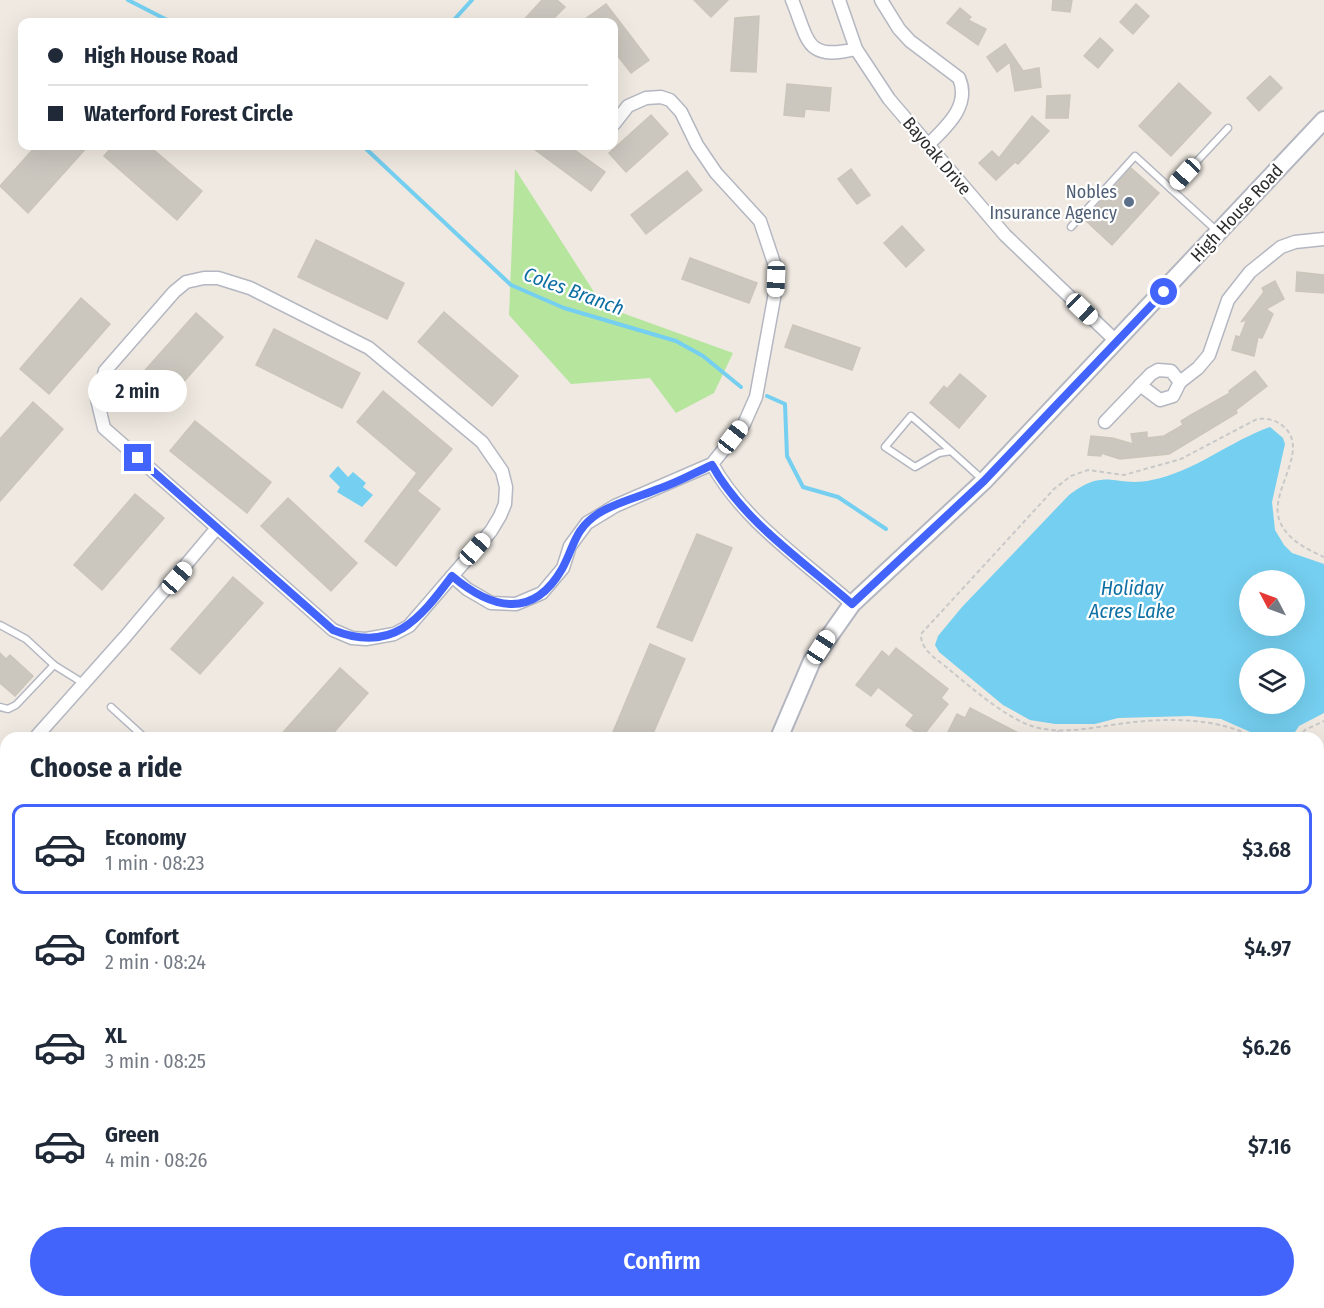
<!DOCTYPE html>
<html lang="en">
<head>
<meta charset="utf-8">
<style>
	body { margin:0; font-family:"Fira Sans Condensed",sans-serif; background:#f2f2f3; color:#1f2937; height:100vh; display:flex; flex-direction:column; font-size:22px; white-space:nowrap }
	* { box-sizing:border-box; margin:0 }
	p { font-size:20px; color:#747a83 }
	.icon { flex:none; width:33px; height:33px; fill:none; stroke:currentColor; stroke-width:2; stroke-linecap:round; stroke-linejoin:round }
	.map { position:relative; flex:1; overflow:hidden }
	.side { position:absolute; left:0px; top:732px; width:1324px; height:576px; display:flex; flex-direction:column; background:#fff; border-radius:18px 18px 0 0; box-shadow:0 6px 24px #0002 }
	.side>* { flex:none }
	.hud { position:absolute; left:18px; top:18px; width:600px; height:132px; border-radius:12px; box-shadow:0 6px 24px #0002; display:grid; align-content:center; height:132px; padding:0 30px; background:#fff }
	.needle { width:39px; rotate:311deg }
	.buttons { position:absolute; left:1239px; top:570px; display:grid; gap:12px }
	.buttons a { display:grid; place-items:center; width:66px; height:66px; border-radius:50%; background:#fff; box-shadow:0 6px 24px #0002; font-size:30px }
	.end { position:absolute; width:27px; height:27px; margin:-14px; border:8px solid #4264fb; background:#fff; box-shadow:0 0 0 3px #fff }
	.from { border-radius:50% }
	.bubble { position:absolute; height:42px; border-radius:21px; background:#fff; box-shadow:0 6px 24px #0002; font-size:20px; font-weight:600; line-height:42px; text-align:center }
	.car { position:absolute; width:18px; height:36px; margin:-18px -9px; border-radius:8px; box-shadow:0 0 4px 2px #0007; background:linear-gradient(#fff 24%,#345 0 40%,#fff 0 76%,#345 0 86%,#fff 0) }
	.hud b { display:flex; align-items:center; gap:21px; height:57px; font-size:22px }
	.hud b+b { border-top:2px solid #e0e1e3 }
	.hud i { width:15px; height:15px; background:#1f2937 }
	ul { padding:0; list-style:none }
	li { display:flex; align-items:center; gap:18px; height:90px; margin:0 12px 9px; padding:0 18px; border:3px solid transparent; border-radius:12px }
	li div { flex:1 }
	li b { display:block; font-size:22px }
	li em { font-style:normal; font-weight:600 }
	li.current { border-color:#4264fb }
	li>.icon { width:54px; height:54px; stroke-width:1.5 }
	h2 { padding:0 30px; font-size:27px; line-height:72px }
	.primary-button { display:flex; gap:12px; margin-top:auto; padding:12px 30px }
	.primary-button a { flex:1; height:69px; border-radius:36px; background:#4264fb; color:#fff; font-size:24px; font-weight:600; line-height:69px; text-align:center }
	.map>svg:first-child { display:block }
</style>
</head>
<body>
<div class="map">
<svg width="1324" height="1308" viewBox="0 0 1324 1308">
	<rect width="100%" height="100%" fill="#efe9e1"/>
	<polygon fill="#b6e59e" points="515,169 603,306 733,353 714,393 676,413 650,378 571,384 509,315"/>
	<g fill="#75cff0" fill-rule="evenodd">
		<path d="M1270,427L1283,438L1285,444L1272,502L1275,530L1284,545L1292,553L1324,564V713L1299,726L1291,738H1264L1221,719L1190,716L1118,718L1095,724H1055L1030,720L1003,705L939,652L935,645L938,636L962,607L1069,495C1107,466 1114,488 1152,480C1194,472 1230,441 1270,427ZM1250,580H1294V626H1250ZM1250,658H1294V704H1250Z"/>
		<polygon points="338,466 348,477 353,472 366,483 363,487 373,495 362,507 337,492 340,487 329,476"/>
	</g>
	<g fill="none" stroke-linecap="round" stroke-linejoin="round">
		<g stroke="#75cff0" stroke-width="4">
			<polyline points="128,0 171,22"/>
			<polyline points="452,22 472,0"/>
			<polyline points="363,146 511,285 564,308 676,341 703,356 741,387"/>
			<polyline points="767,396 785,404 787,456 803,487 838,497 886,529"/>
		</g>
	</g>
	<g fill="#cbc7bf" stroke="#cbc5ba" stroke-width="1.5">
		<polygon points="542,0 557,0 565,7 550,22 522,22"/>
		<polygon points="694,0 728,0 711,17"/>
		<polygon points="1053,0 1072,0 1070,12 1052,10"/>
		<polygon points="606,4 649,60 631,73 614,51 614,22 581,22"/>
		<polygon points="1136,4 1149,16 1133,34 1120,22"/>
		<polygon points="960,8 971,17 968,20 986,29 978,45 947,23"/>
		<polygon points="759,16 756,72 731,71 735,18"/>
		<polygon points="1100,38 1113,50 1098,68 1084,56"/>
		<polygon points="1005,44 1023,71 1039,68 1041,87 1015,91 1010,62 997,72 987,57"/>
		<polygon points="1270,76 1282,88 1259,111 1247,98"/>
		<polygon points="1179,83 1211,113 1171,156 1139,126"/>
		<polygon points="787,84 831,88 829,111 805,109 804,117 784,115"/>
		<polygon points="1070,95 1068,118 1046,118 1047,96"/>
		<polygon points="651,115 668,134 626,172 609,153"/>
		<polygon points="1032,116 1049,131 1018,164 1015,162 996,180 979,163 992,151 999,158"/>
		<polygon points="36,146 88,146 28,213 0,186"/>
		<polygon points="113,146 149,146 202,191 177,220 104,156"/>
		<polygon points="530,146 569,146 605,172 591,191"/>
		<polygon points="1131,168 1159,193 1112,245 1085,220"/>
		<polygon points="851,169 870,195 857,204 838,179"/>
		<polygon points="687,171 702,190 646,234 631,215"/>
		<polygon points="902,226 924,250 906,267 884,243"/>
		<polygon points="316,240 404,283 387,319 298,277"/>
		<polygon points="690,258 757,283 749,303 682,279"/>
		<polygon points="1297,272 1324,275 1324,293 1296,291"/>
		<polygon points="1275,281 1284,299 1266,309 1273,314 1262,338 1258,337 1254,356 1232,350 1236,336 1240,337 1247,319 1241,322 1264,292 1262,288"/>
		<polygon points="81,298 110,324 49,394 20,369"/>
		<polygon points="444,312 518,376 492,406 418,342"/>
		<polygon points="196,313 223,337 159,410 131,386"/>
		<polygon points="793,325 860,348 852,370 785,347"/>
		<polygon points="274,329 360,373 342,408 256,365"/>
		<polygon points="1255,371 1267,386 1236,410 1237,413 1169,454 1120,459 1101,453 1101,456 1088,455 1091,436 1112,438 1133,444 1131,434 1147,432 1147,438 1164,436 1183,425 1181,421 1191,415 1230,393 1229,391"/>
		<polygon points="960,374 986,396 959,428 930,403 944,386 947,389"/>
		<polygon points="383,391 452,449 417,491 440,509 396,566 365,541 417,473 357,422"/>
		<polygon points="33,402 63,429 0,501 0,439"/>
		<polygon points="195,421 271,482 247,513 170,451"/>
		<polygon points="135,494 164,518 102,590 74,565"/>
		<polygon points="288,498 357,563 331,591 261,526"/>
		<polygon points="697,534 732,548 692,641 657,627"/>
		<polygon points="233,577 263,603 200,674 171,649"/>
		<polygon points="650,644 685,659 651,738 629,738 613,732"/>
		<polygon points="896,648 948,689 941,698 948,704 922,737 906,725 914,715 878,687 871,696 856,685 882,651 889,657"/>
		<polygon points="0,653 6,659 10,655 33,676 15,696 0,683"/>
		<polygon points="340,668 368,693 329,738 278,738"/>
		<polygon points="970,708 1028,738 945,738 957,714 965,718"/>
	</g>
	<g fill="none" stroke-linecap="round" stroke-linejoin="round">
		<defs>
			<g id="service">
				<polyline points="1071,227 1135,156 1171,189"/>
				<polyline points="1218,232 1171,189 1228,128"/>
				<path d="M951,451L939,453L915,467L885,447L911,416C936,437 960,459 984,481"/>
				<polyline points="0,625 26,639 54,665 83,683"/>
				<polyline points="0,707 8,709 16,705 54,665"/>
				<polyline points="111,707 145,738"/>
				<polyline points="203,1302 210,1308"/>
				<polyline points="709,1302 716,1308"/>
				<polyline points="1052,1302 1053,1308"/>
				<polyline points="1064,1302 1066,1308"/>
			</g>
			<g id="minor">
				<path d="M792,0C809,41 805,61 856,49"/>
				<polyline points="839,0 856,49 889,99 1005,235 1117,342"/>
				<path d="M881,0L899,29L910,41L959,78C971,106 946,127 928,145"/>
				<polygon points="204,278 218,278 250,288 369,348 482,442 502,471 506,487 505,504 500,516 491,531 409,626 394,634 366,639 352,638 333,630 104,428 97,399 105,371 174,292 186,282"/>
				<polyline points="1140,385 1160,400 1173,396 1180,382 1198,368 1209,355 1228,300 1250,272 1281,247 1295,242 1324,239"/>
				<polyline points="1105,422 1151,374 1158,370 1171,371 1180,382"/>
				<path d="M712,464C744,522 804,561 852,604"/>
				<polyline points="452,576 467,589 491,603 516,604 542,593 563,568 570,546 587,523 615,506 712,464 744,424 756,397 775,293 775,266 760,221 716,173 697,145 681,112 670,100 661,97 646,98 628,106 614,124"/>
				<polyline points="35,738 125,637 216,529"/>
				<polyline points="1318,938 1324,930"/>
			</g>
			<polyline id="secondary" points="779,738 812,661 852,604 984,481 1324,120"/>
			<g id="primary">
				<polyline points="0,777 6,782"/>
				<polyline points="0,812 6,818"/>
				<polyline points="568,1302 579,1308"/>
				<polyline points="295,1308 300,1302"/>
			</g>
		</defs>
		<use href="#service" stroke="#b4b7c1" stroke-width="9"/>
		<use href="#minor" stroke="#b4b7c1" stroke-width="15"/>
		<use href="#secondary" stroke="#b4b7c1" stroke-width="20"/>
		<use href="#primary" stroke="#c9c9c9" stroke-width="21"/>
		<g stroke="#c9c9c9" stroke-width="2" stroke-dasharray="4.5 3" stroke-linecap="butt">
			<polyline points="1057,731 1067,738"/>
			<path d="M1255,738C1217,717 1167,718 1125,723C1095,727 1064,735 1035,727C1007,719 973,689 951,671C940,661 920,651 921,634L1054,489L1071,476L1088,470L1124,475L1181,459L1257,419C1267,418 1276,420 1283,426C1310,448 1273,487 1278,515C1282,537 1306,549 1324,557"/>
			<polyline points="1298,738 1305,730 1324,721"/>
			<polyline points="0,835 6,844"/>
			<polyline points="490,1302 498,1308"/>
		</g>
		<use href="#service" stroke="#fff" stroke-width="6"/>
		<use href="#minor" stroke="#fff" stroke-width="12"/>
		<use href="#secondary" stroke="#fff" stroke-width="16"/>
		<use href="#primary" stroke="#f2d163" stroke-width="18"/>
	</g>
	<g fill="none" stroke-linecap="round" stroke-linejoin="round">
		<path stroke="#4264fb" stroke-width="8" d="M138,458L333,630C392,654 419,620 452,576C490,608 532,621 562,569C575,546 573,530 599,513C617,502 639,497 658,489C677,483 694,473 712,465C744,522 803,561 852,604L984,481L1164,292"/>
	</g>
	<circle fill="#5c6f8a" stroke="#fff" stroke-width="2" cx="1129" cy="202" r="6"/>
	<g text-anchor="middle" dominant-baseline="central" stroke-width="4.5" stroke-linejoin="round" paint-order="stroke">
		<g font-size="18" fill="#2e2e2e" stroke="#fff">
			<text transform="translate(937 156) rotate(50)">Bayoak Drive</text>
			<text transform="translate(1237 213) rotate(-47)">High House Road</text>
		</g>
		<g font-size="18" fill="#4e5e75" stroke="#fff" text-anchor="end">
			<text x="1117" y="192">Nobles<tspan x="1117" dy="21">Insurance Agency</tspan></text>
		</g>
		<g font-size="20" font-style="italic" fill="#0d6fa3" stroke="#fff">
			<text transform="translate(574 291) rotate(20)">Coles Branch</text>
			<text x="1132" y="588">Holiday<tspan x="1132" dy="23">Acres Lake</tspan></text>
		</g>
	</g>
</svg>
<div class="buttons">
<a><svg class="needle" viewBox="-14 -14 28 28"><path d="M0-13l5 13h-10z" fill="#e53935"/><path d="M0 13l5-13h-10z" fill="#747a83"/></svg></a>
<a><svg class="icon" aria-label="layers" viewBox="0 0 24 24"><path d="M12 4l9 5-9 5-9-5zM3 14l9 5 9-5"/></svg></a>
</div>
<i class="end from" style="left:1164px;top:292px"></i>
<i class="end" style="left:138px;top:458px"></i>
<div class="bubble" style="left:88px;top:370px;width:99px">2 min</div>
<i class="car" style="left:1185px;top:174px;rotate:223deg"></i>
<i class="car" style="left:776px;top:279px;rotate:182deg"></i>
<i class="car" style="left:1082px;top:309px;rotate:134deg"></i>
<i class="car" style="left:733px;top:437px;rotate:38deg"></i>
<i class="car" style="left:475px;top:549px;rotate:42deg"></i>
<i class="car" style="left:177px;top:578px;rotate:41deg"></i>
<i class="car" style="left:821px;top:647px;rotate:33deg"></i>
<div class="hud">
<b><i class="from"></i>High House Road</b>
<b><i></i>Waterford Forest Circle</b>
</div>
<section class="side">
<h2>Choose a ride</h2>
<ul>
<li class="current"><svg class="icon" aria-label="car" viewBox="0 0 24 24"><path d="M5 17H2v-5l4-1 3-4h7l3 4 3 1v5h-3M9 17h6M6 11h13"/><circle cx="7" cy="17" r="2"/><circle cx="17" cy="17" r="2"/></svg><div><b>Economy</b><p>1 min · 08:23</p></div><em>$3.68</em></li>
<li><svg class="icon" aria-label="car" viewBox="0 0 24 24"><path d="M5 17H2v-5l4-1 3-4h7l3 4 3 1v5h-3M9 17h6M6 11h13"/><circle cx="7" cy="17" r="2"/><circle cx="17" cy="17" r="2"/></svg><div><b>Comfort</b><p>2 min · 08:24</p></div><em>$4.97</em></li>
<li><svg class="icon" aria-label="car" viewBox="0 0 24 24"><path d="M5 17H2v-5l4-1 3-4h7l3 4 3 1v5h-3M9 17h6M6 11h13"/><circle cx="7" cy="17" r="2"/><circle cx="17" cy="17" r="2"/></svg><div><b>XL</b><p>3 min · 08:25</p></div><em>$6.26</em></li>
<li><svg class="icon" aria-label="car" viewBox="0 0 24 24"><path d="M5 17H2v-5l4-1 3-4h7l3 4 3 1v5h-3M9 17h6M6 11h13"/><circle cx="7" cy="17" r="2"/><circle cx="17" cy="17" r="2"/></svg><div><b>Green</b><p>4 min · 08:26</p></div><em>$7.16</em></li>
</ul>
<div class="primary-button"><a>Confirm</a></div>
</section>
</div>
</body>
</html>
